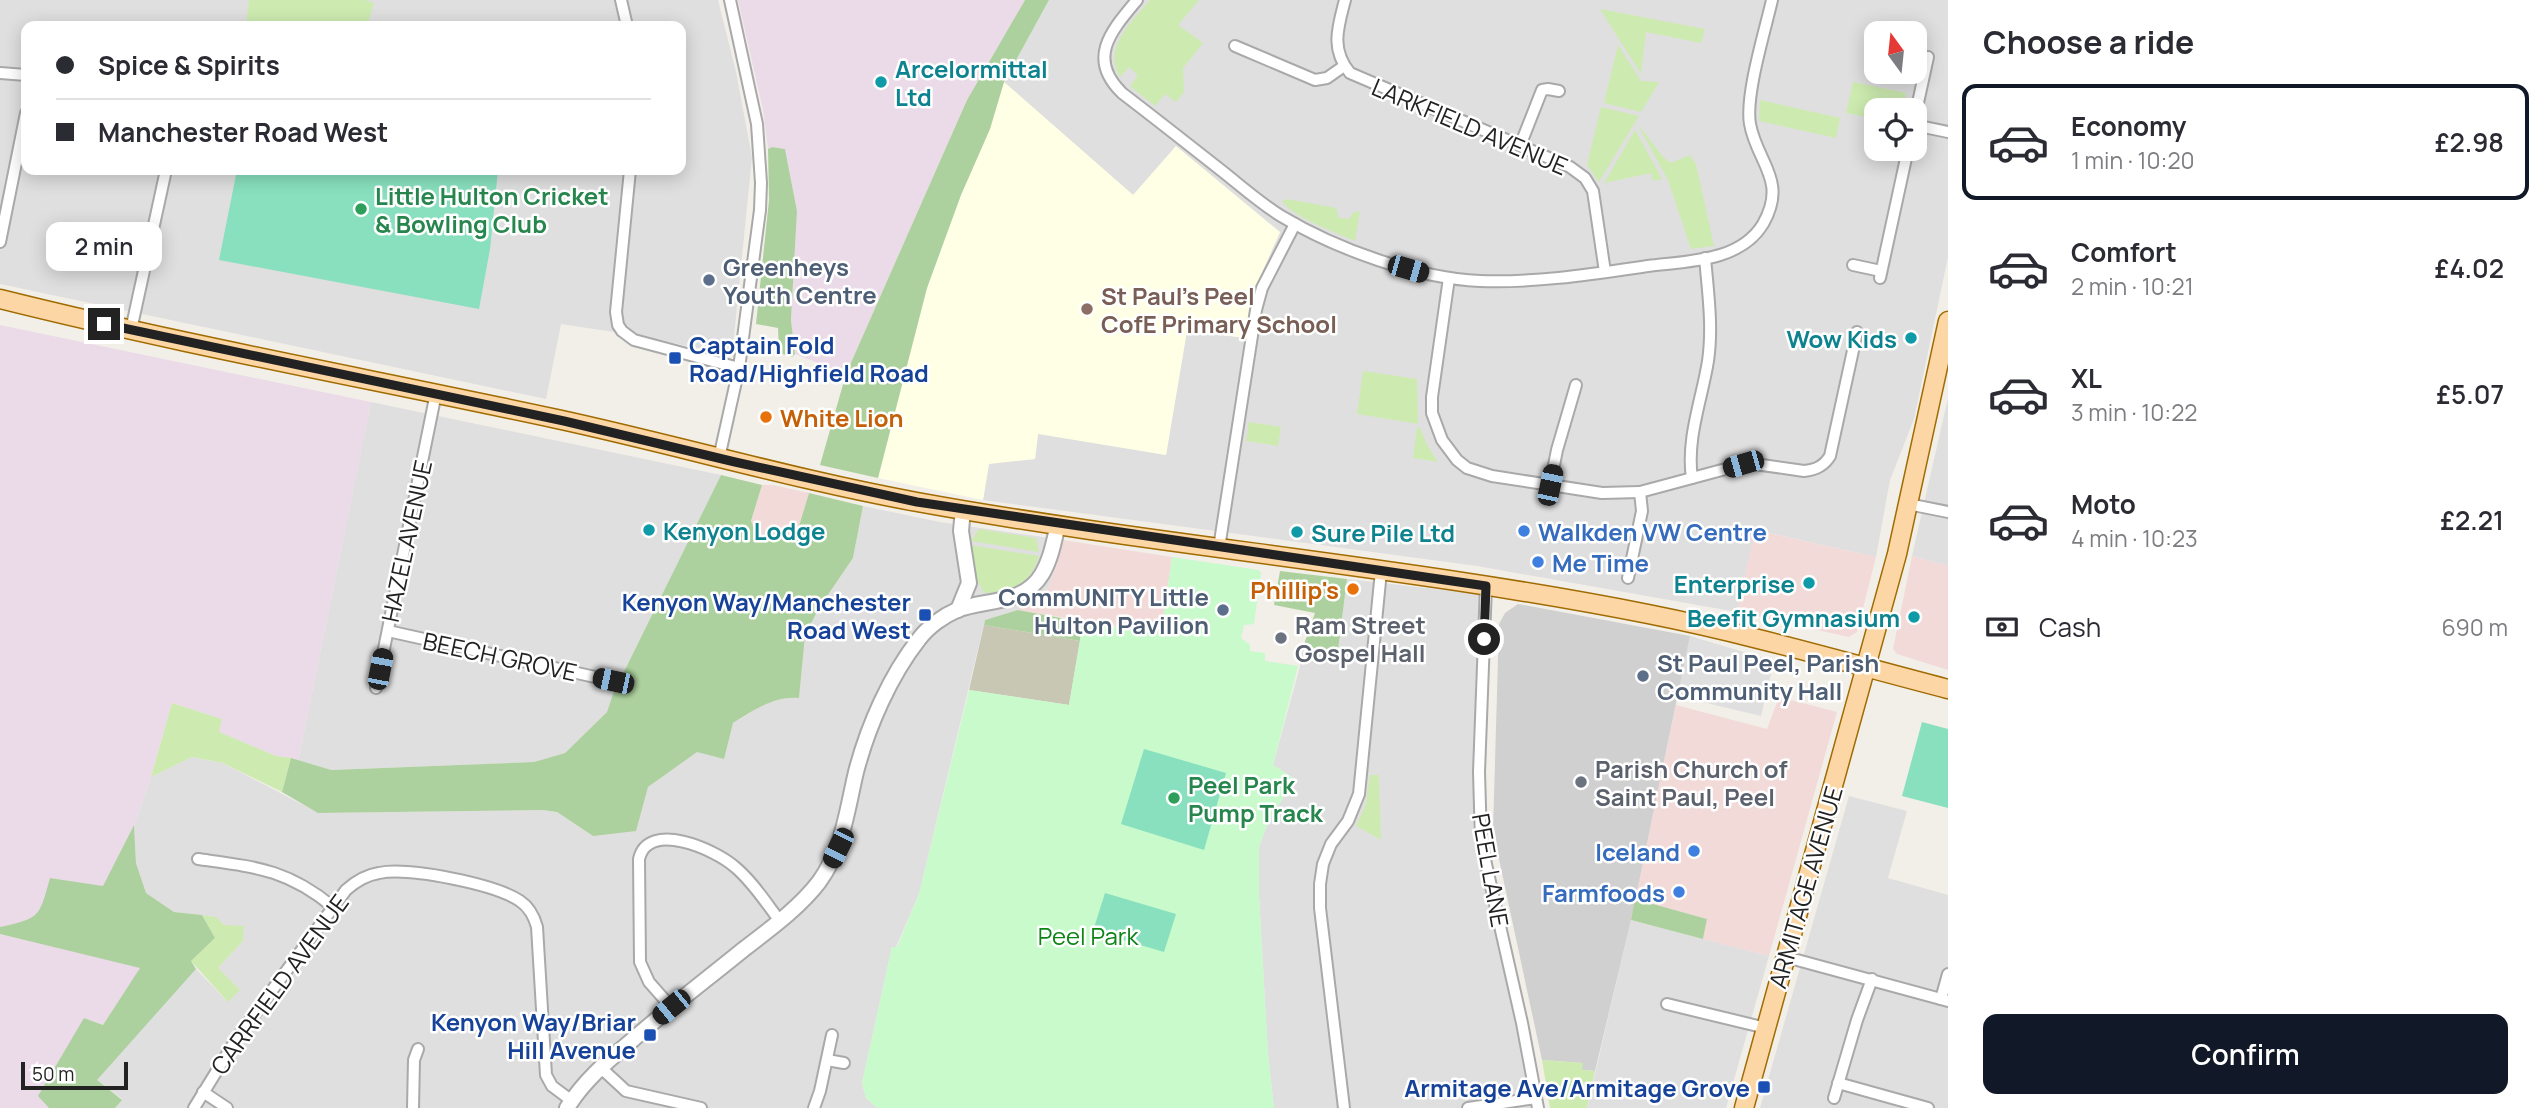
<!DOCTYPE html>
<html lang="en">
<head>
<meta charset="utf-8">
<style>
	body { margin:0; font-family:Manrope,sans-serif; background:#f7f7f7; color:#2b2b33; height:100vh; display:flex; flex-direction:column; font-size:26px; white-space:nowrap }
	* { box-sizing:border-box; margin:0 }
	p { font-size:23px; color:#7c7c81 }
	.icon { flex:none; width:38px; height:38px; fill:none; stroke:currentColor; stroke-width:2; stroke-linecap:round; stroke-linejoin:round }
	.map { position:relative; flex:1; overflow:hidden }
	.panel { display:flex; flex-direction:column; background:#fff; width:595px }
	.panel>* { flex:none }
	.guide { position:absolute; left:21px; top:21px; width:665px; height:154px; border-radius:14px; box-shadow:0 4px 18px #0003; display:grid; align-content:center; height:154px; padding:0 35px; background:#fff }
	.needle { width:46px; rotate:345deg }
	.controls { position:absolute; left:1864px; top:21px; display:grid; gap:14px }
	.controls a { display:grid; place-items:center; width:63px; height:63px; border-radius:14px; background:#fff; box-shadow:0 4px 18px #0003; font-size:35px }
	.scale { position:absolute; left:21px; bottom:18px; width:107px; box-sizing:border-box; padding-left:7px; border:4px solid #222; border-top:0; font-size:19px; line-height:24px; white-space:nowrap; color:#222; -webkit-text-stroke:5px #fff; paint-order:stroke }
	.end { position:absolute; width:32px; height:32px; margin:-16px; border:9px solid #222; background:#fff; box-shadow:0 0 0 4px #fff }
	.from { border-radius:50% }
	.bubble { position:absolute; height:49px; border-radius:14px; background:#fff; box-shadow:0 4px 18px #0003; font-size:23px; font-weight:600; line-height:49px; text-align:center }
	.car { position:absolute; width:21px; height:42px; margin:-21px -10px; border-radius:9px; box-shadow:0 0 5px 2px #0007; background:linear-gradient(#222 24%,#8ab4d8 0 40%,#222 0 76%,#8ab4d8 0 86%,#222 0) }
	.guide b { display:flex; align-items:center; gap:24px; height:66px; font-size:26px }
	.guide b+b { border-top:2px solid #e1e1e2 }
	.guide i { width:18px; height:18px; background:#2b2b33 }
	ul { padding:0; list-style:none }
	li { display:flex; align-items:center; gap:21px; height:116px; margin:0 14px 10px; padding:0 21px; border:4px solid transparent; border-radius:14px }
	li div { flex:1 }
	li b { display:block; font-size:26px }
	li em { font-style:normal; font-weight:600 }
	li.on { border-color:#111827 }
	li>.icon { width:63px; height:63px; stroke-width:1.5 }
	h2 { padding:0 35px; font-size:32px; line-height:84px }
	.pay { display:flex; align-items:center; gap:18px; height:77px; padding:0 35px; font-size:26px }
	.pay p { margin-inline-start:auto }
	.cta { display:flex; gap:14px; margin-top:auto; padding:14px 35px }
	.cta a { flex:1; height:80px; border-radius:14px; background:#111827; color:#fff; font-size:28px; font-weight:600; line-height:80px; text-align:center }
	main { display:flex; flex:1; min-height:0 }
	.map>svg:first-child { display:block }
</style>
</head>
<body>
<main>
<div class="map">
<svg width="1948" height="1108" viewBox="0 0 1948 1108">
	<rect width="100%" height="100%" fill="#f2efe9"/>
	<g fill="#e0dfdf" fill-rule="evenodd">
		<path d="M0,0H718L736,72L752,157L732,356L647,337L561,324L546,399L0,284ZM26,26H681V170H26Z"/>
		<path d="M1049,0H1948V257L1914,419L1890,480L1876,557L1756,530L1737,612L1477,566L983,500L989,463L1035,459L1038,433L1166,455L1187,330L1246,338L1258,281L1280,233L1133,195L1004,82ZM1876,33H1914V72H1876ZM1876,110H1914V149H1876Z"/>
		<polygon points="1948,398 1948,566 1912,556"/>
		<polygon points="371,402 721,475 613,694 607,712 565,753 534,762 330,770 298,761"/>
		<polygon points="863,506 940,522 1063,540 1050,585 1036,600 1014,612 985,620 919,894 896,947 892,947 862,1083 866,1098 877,1108 115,1108 122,1099 96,1080 196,969 227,1001 218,968 243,941 215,917 174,912 146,893 136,863 134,825 151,777 192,757 223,763 319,813 543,810 557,812 593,836 648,787 733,723 770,701 786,697 799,697 804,635 819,608 853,558"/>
		<polygon points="1347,579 1479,594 1473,826 1529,1084 1532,1108 1274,1108 1268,1055 1259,896 1259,847 1269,820 1295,779 1273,765 1300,666 1303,647 1338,649"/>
		<polygon points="1690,636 1774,661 1761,716 1677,696"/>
		<polygon points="1849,796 1907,811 1888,878 1948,895 1948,1108 1760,1108"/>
		<polygon points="1631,920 1769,956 1726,1108 1587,1108"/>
	</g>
	<g fill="#f2dad9">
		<polygon points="762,485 773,485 809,493 795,539 758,538 751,522"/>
		<polygon points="1755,530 1876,557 1857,632 1849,637 1737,612"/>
		<polygon points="1063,540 1172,557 1161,634 1018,610 1036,600 1050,585"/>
		<polygon points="1912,556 1948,566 1948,670 1897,654 1893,649"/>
		<polygon points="1779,697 1837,712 1769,956 1703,939 1707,919 1635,899 1676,705 1767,729"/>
	</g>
	<g fill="#ebdbe8">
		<polygon points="738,0 1025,0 967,100 846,374 795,354 791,320 797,211 785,149 772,147 768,149 763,110"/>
		<polygon points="0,325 371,402 298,761 276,756 218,732 222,719 172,703 151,777 134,825 103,887 51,878 41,911 30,921 0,927"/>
		<polygon points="0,934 141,967 103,1025 84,1018 49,1108 0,1108"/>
	</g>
	<polygon fill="#ffffe5" points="1004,82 1133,195 1176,146 1280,232 1258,281 1246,338 1187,331 1166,455 1038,434 1035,459 989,464 983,500 878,478 927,288 961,195 990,129"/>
	<polygon fill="#d0d0d0" points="1518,604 1690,636 1631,920 1595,1071 1582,1070 1582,1063 1542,1060 1493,831 1499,624 1505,613"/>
	<polygon fill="#c7c7b4" points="984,625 1080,641 1069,705 969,690"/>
	<g fill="#cdebb0">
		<polygon points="249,0 365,0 374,3 367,26 246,26"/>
		<path d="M1150,0H1199L1178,25L1203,43L1183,68L1184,92L1176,102L1165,94L1155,106L1130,86L1138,75L1129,67L1120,77C1102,47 1132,22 1150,0Z"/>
		<polygon points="1600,9 1705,29 1701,43 1646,32 1641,74"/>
		<polygon points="1618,45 1641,81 1659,82 1641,112 1604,103"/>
		<polygon points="1853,82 1906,93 1902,110 1876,110 1876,119 1846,113"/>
		<polygon points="1760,100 1840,118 1836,138 1759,121"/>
		<polygon points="1601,107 1639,116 1599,182 1587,165"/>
		<path d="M1638,125C1648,135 1660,157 1671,163L1690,155L1696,164L1714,246L1691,249L1668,180Z"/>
		<polygon points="1635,130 1662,179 1653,181 1651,173 1604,183"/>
		<path d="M1287,199L1336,208L1339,218L1349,219L1353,213L1360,211L1355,241C1335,232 1294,218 1282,201Z"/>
		<polygon points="1363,371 1417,379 1418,424 1357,414"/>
		<polygon points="1249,422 1281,427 1278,446 1246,441"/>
		<polygon points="1417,428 1420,428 1428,447 1438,462 1413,458"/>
		<polygon points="979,529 1036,538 1039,552 971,541"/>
		<path d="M970,545L1039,556C1030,585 1013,591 984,593L977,580Z"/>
		<polygon points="172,703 222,719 219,732 276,756 291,758 282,792 223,763 192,757 151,777"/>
		<polygon points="1370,775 1379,775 1381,840 1356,826 1366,804"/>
		<polygon points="202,915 216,917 224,925 244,926 243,941 218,968 240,990 228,1002 191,961 215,938"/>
		<polygon points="1542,1060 1583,1063 1582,1070 1595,1071 1587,1108 1550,1108"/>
	</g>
	<g fill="#add19e">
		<polygon points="1025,0 1049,0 1004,82 990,129 961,195 927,288 878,478 820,465 846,374 967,100"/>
		<polygon points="772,147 785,149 797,211 791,320 795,354 792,357 779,353 778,328 756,324 769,200 768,149"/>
		<path d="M721,475L762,485L751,521L758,538L795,539L809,493L863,506L853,558L819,608L805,635L799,698C773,696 755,710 733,723L724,759L697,752L648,787L636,831L593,836L557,812L543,810L318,813L282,792L291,758L331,770L534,762L565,753L607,712L613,694Z"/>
		<polygon points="1280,571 1347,579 1338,650 1303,647 1315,613 1274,605"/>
		<polygon points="1018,610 1083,622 1080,641 984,625 985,620"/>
		<path d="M134,825L136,863L146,893L174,912L202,915L215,938L191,961L196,969L97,1080L122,1100L115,1108H49L38,1096L84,1018L103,1025L140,968L0,934V927C41,918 39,917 50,878L103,886Z"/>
		<polygon points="1635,899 1707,919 1703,939 1631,920"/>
	</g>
	<polygon fill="#c8facc" points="1172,557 1259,570 1261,573 1254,624 1244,625 1241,638 1250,645 1250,651 1265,653 1265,661 1298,666 1273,765 1295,779 1269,820 1259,847 1259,896 1268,1055 1274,1108 877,1108 866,1098 862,1083 892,947 897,947 919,894 969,690 1069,705 1083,622 1161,634"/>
	<g fill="#88e0be">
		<polygon points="237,170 498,170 490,249 479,309 219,260"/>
		<polygon points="1922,722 1948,729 1948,808 1902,796"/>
		<polygon points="1144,749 1226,773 1204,850 1121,824"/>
		<polygon points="1105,893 1176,914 1164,952 1093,931"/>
	</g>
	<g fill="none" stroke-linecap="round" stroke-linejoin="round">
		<defs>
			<g id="minor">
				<polyline points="621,0 627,26"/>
				<path d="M1137,0C1112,30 1086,58 1122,93C1156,119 1189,145 1222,171C1241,186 1260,203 1281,216C1336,249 1416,278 1480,281C1537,283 1593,274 1648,266C1687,261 1740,262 1763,224C1788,180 1757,163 1750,124C1745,95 1765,31 1772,0"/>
				<path d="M1345,0C1338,27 1330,49 1350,73L1570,167L1585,178L1593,191L1605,272"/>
				<polyline points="1235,46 1315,80 1327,78 1344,66"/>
				<polyline points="0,73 26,75"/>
				<polyline points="1914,121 1928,57"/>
				<polyline points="1914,125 1948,132"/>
				<polyline points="1520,146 1542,90 1548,89 1559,91"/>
				<polyline points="630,170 616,312 618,325 622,331 634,340 739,368"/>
				<polyline points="0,242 26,113"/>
				<polyline points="1853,265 1881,271"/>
				<polyline points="1449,278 1432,397 1432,413 1442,440 1457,460 1467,468 1492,476 1602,493 1640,492"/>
				<polyline points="1880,278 1908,149"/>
				<polyline points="131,330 166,170"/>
				<polyline points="719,458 739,368 760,210 761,183 757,124 730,0"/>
				<path d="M1692,478C1686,439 1702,399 1708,361C1713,327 1708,292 1705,258"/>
				<polyline points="1550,485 1557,450 1576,385"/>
				<polyline points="1908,504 1948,512"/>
				<polyline points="1219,548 1256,310 1262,288 1295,224"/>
				<path d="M1628,578L1642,511L1640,492L1748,463L1804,471C1816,470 1824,466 1830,456L1857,332"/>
				<polyline points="1486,586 1479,772 1481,842 1522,1023 1538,1108"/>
				<polyline points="388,631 613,681"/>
				<polyline points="376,688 436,393"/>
				<path d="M198,859C255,867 287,869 333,907"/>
				<polyline points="1786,957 1948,1001"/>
				<polyline points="1941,999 1948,974"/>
				<polyline points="1667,1004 1766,1028"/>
				<path d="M671,1007L649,982L640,962L639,859C648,820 715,849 735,867C753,882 766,903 780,921"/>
				<polyline points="827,1060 844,1063"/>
				<polyline points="600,1067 626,1091 701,1108"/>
				<polyline points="1838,1083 1928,1108"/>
				<polyline points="203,1092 227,1108"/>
				<polyline points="1834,1098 1857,1020 1872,979"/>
				<path d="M194,1108L237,1038L346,890C356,881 366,875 379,873C409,867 495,884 520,901C529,907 534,916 537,927L546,1075L552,1086L572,1101"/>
				<polyline points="413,1108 414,1060 418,1049"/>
				<polyline points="814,1108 820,1091 832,1035"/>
				<polyline points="1344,1108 1320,908 1320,884 1323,864 1331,844 1348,821 1359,794 1381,571"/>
				<polyline points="1468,1108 1536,1098"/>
			</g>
			<g id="tertiary">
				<polyline points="958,610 969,583 961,531 963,509"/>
				<path d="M567,1108C583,1082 606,1062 629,1043C666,1010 706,980 744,949C770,929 799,908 819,882C843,849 847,810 856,772C868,726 890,676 919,639C928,627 943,616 957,610C985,599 1024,605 1042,574C1051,559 1054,541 1058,524"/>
			</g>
			<g id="primary">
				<path d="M0,299C184,345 371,379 557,419C677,445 796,480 917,502C1159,546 1406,566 1648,614C1749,634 1848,663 1948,689"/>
				<polyline points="1744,1108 1897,554 1948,321"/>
			</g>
		</defs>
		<use href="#minor" stroke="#a9a9a9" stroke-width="14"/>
		<use href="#tertiary" stroke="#a9a9a9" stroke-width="18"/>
		<use href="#primary" stroke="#a06b00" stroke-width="21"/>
		<use href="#minor" stroke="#fff" stroke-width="10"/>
		<use href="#tertiary" stroke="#fff" stroke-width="14"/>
		<use href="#primary" stroke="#fcd6a4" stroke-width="18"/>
	</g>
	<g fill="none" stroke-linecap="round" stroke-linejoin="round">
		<polyline stroke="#222" stroke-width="9" points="104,324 564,421 735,462 917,502 1486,586 1484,639"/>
	</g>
	<g fill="#0f9aa8" stroke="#fff" stroke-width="2.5">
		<circle cx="881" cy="82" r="7"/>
		<circle cx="1911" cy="338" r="7"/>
		<circle cx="649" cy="530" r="7"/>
		<circle cx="1297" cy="532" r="7"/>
		<circle cx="1809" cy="583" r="7"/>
		<circle cx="1914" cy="617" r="7"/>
	</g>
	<g fill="#2e9e5b" stroke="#fff" stroke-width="2.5">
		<circle cx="361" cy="209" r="7"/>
		<circle cx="1174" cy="798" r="7"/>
	</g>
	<g fill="#5c6f8a" stroke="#fff" stroke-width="2.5">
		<circle cx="709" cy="280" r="7"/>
		<circle cx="1223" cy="610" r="7"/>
		<circle cx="1643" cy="676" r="7"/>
	</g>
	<circle fill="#8d6e63" stroke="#fff" stroke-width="2.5" cx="1087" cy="309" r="7"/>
	<g fill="#1a4fb4" stroke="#fff" stroke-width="2.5">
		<rect x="668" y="351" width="14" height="14" rx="3.5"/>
		<rect x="918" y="608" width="14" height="14" rx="3.5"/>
		<rect x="643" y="1028" width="14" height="14" rx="3.5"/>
		<rect x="1757" y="1080" width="14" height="14" rx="3.5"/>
	</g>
	<g fill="#e8710a" stroke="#fff" stroke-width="2.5">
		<circle cx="766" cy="417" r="7"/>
		<circle cx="1353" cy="589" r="7"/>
	</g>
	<g fill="#3f7fe0" stroke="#fff" stroke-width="2.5">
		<circle cx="1524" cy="531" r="7"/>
		<circle cx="1538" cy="562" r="7"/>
		<circle cx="1694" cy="851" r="7"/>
		<circle cx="1679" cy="892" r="7"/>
	</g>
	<g fill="#6b7280" stroke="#fff" stroke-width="2.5">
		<circle cx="1281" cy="638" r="7"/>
		<circle cx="1581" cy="782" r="7"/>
	</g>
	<g text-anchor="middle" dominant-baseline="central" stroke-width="5" stroke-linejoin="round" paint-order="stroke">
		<g font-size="24" font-weight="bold" fill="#0d838f" stroke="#fff" text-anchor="start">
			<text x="895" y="68">Arcelormittal<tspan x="895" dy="28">Ltd</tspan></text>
			<text x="1897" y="338" text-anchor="end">Wow Kids</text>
			<text x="663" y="530">Kenyon Lodge</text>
			<text x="1311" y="532">Sure Pile Ltd</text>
			<text x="1795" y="583" text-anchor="end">Enterprise</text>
			<text x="1900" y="617" text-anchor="end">Beefit Gymnasium</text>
		</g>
		<g font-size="24" fill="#222" stroke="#fff">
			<text transform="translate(1470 126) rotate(23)">LARKFIELD AVENUE</text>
			<text transform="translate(406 541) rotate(-78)">HAZEL AVENUE</text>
			<text transform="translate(500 656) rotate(12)">BEECH GROVE</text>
			<text transform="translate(1491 870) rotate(80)">PEEL LANE</text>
			<text transform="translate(1805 887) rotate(-74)">ARMITAGE AVENUE</text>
			<text transform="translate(279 984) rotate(-54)">CARRFIELD AVENUE</text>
		</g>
		<g font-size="24" font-weight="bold" fill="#27864d" stroke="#fff" text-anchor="start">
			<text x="375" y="195">Little Hulton Cricket<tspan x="375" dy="28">&amp; Bowling Club</tspan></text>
			<text x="1188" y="784">Peel Park<tspan x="1188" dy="28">Pump Track</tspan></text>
		</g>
		<g font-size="24" font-weight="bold" fill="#4e5e75" stroke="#fff" text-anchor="start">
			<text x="723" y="266">Greenheys<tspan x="723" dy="28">Youth Centre</tspan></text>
			<text x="1209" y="596" text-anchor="end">CommUNITY Little<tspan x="1209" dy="28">Hulton Pavilion</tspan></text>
			<text x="1657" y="662">St Paul Peel, Parish<tspan x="1657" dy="28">Community Hall</tspan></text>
		</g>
		<g font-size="24" font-weight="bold" fill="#785e54" stroke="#fff" text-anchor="start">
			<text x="1101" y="295">St Paul's Peel<tspan x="1101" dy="28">CofE Primary School</tspan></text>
		</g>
		<g font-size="24" font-weight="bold" fill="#164399" stroke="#fff" text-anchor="end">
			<text x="689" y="344" text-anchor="start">Captain Fold<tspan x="689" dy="28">Road/Highfield Road</tspan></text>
			<text x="911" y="601">Kenyon Way/Manchester<tspan x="911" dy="28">Road West</tspan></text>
			<text x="636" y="1021">Kenyon Way/Briar<tspan x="636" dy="28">Hill Avenue</tspan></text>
			<text x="1750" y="1087">Armitage Ave/Armitage Grove</text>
		</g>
		<g font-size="24" font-weight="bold" fill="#c56008" stroke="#fff" text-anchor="start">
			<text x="780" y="417">White Lion</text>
			<text x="1339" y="589" text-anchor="end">Phillip's</text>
		</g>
		<g font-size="24" font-weight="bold" fill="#366cbe" stroke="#fff" text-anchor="start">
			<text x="1538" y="531">Walkden VW Centre</text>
			<text x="1552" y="562">Me Time</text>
			<text x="1680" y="851" text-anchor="end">Iceland</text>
			<text x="1665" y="892" text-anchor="end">Farmfoods</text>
		</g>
		<g font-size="24" font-weight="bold" fill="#5b616d" stroke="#fff" text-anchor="start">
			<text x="1295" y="624">Ram Street<tspan x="1295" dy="28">Gospel Hall</tspan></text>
			<text x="1595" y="768">Parish Church of<tspan x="1595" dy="28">Saint Paul, Peel</tspan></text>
		</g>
		<g font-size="24" fill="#0c8416" stroke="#fff">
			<text x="1088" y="935">Peel Park</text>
		</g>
	</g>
</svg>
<div class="controls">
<a><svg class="needle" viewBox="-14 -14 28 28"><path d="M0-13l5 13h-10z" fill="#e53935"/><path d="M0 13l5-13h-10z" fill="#7c7c81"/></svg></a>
<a><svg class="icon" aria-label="locate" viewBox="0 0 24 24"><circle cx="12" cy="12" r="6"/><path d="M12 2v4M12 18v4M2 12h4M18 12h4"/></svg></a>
</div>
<div class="scale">50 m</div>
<i class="end from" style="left:1484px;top:639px"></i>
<i class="end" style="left:104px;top:324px"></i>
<div class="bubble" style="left:46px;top:222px;width:116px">2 min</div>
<i class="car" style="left:1408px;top:269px;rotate:106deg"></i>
<i class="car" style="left:1743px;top:464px;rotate:254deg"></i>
<i class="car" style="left:1550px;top:485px;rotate:12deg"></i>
<i class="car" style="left:380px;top:669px;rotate:11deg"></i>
<i class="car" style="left:613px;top:681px;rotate:282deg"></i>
<i class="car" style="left:838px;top:848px;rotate:206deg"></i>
<i class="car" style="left:671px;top:1007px;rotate:231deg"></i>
<div class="guide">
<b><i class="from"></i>Spice &amp; Spirits</b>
<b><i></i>Manchester Road West</b>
</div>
</div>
<section class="panel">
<h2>Choose a ride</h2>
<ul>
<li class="on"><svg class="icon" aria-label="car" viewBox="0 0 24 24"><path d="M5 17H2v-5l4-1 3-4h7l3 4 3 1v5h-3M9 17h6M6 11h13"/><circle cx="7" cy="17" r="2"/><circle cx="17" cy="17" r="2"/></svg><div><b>Economy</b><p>1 min · 10:20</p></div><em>£2.98</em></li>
<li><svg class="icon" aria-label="car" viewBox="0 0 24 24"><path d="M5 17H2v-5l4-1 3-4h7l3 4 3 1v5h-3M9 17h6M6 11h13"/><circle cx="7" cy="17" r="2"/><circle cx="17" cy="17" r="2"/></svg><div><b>Comfort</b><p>2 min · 10:21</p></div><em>£4.02</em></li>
<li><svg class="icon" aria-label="car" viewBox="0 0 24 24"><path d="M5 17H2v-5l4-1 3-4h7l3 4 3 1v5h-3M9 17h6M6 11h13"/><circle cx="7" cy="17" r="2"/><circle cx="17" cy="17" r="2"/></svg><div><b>XL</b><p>3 min · 10:22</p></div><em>£5.07</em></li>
<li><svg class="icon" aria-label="car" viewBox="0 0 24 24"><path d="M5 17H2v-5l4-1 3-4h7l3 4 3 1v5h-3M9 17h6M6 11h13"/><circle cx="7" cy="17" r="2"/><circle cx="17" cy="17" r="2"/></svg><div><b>Moto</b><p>4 min · 10:23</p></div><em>£2.21</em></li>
</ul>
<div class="pay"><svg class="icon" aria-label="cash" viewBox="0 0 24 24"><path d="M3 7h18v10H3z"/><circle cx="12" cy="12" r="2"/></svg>Cash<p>690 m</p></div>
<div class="cta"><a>Confirm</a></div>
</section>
</main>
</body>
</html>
